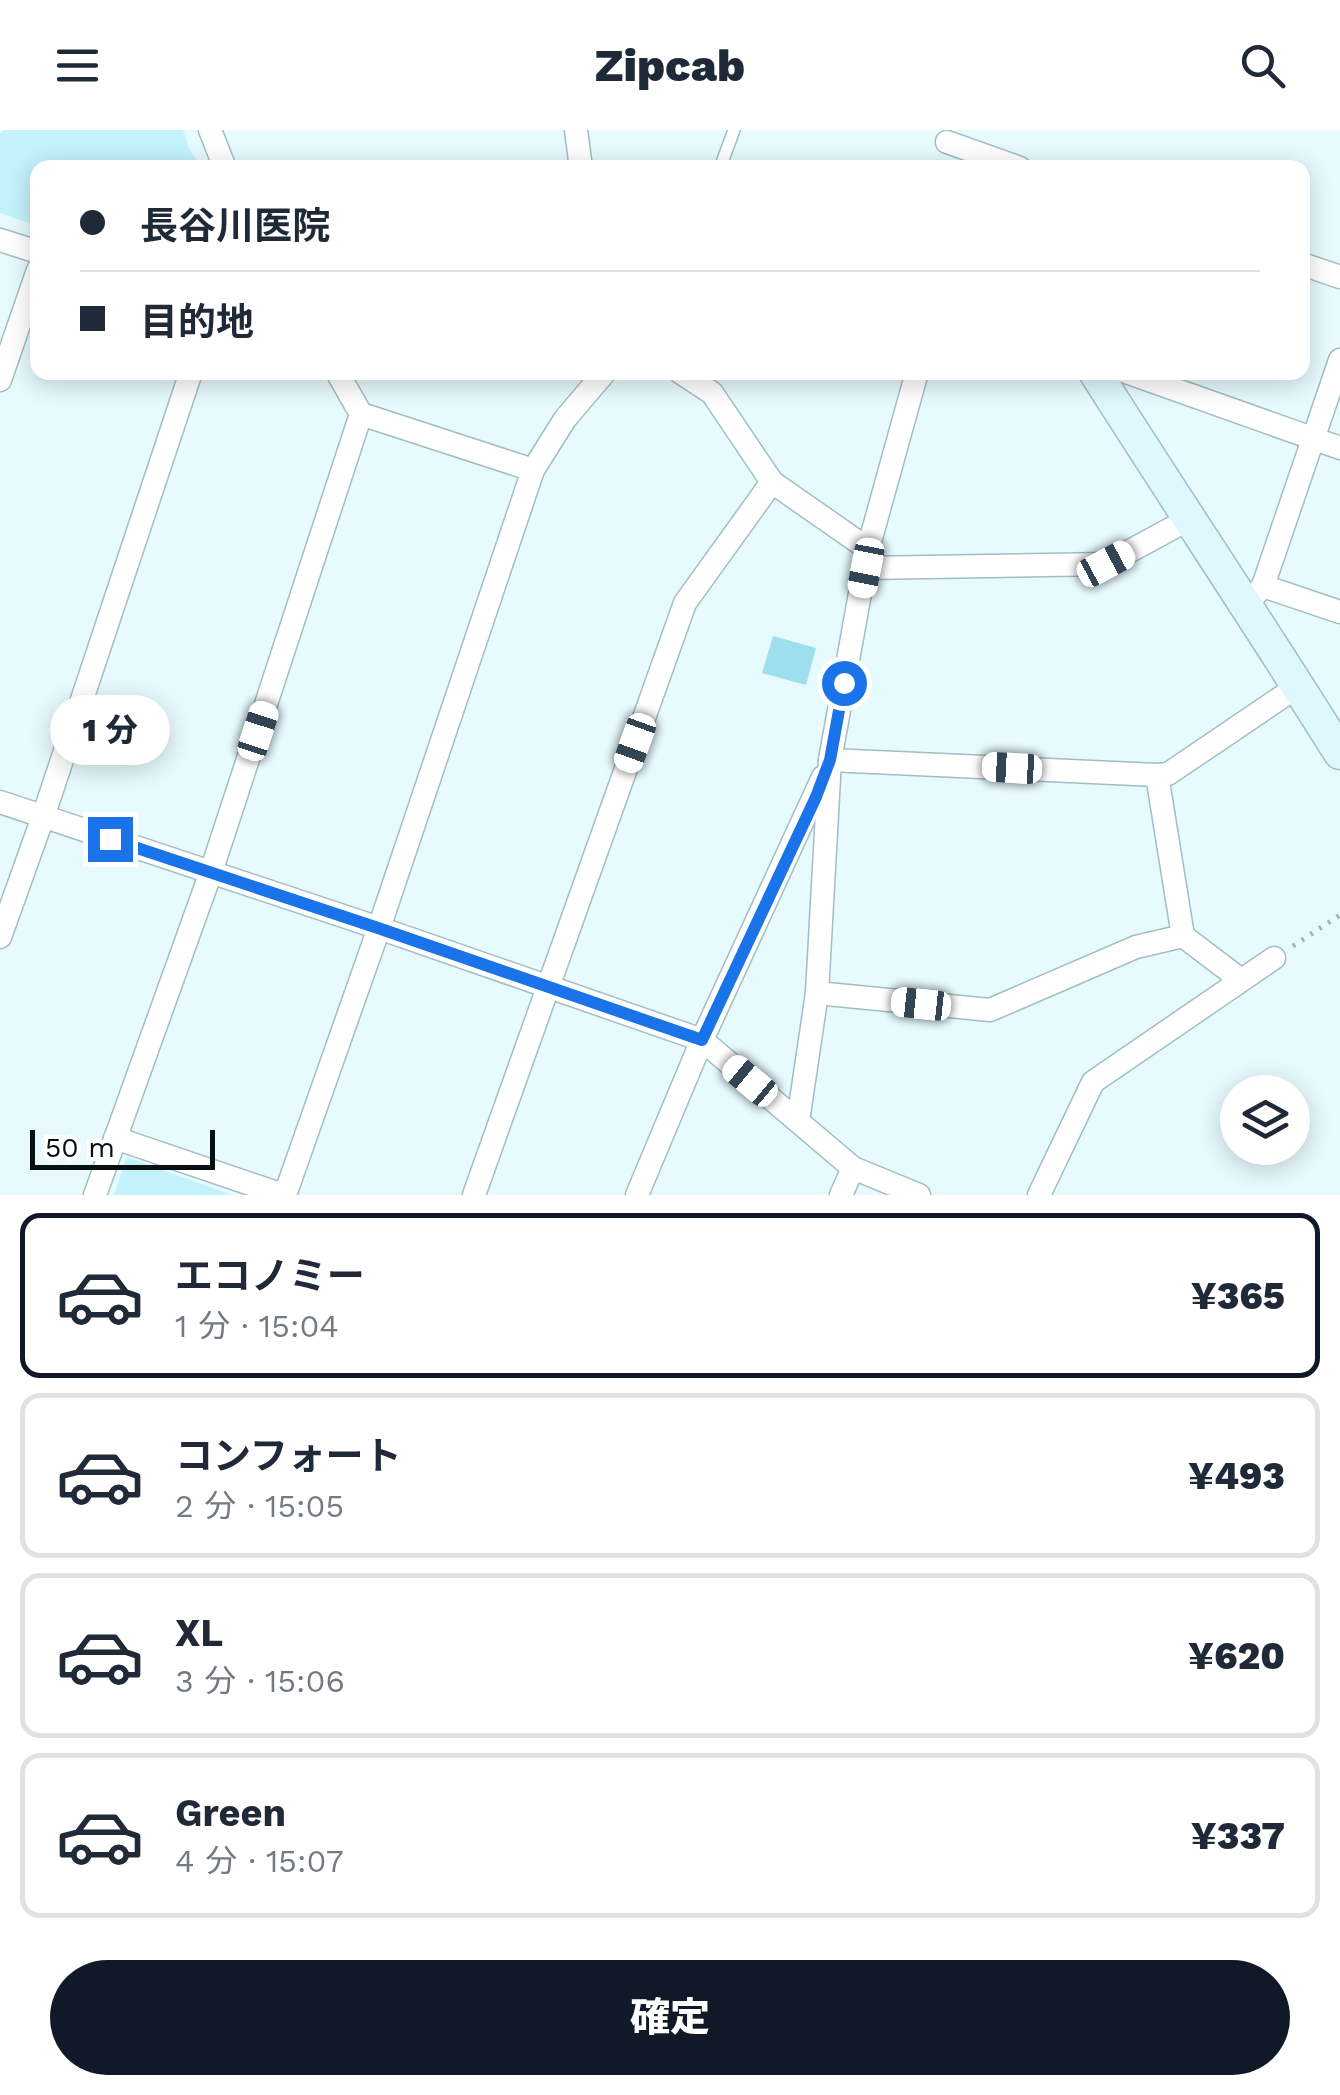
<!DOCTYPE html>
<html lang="ja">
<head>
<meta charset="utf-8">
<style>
	body { margin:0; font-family:"Work Sans","Noto Sans JP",sans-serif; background:#f2f2f3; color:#1f2937; height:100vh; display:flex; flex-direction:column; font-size:38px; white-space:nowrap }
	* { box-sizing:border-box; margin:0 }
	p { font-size:32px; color:#747a83 }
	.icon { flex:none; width:55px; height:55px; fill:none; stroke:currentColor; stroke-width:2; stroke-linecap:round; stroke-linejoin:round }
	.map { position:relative; height:1065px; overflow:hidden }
	.sheet { display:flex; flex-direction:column; background:#fff; flex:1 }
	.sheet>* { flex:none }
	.banner { position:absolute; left:30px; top:30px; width:1280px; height:220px; border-radius:20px; box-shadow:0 5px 25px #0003; display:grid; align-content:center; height:220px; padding:0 50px; background:#fff }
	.buttons { position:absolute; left:1220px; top:945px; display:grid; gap:20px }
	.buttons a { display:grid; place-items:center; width:90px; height:90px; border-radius:50%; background:#fff; box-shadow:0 5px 25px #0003; font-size:50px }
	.scale { position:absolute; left:30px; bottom:25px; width:185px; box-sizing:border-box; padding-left:10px; border:5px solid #061013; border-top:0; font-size:28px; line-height:35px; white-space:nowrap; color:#061013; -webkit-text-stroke:8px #fff; paint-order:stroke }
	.end { position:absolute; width:45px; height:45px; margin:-22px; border:12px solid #1a73e8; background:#fff; box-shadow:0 0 0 5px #fff }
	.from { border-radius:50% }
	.bubble { position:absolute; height:70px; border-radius:35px; background:#fff; box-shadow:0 5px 25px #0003; font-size:32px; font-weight:800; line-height:70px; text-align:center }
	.car { position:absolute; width:30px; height:60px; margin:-30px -15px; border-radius:12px; box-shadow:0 0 8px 2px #0007; background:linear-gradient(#fff 24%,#345 0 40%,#fff 0 76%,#345 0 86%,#fff 0) }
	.banner b { display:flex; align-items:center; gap:35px; height:95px; font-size:38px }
	.banner b+b { border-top:2px solid #e0e1e3 }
	.banner i { width:25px; height:25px; background:#1f2937 }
	ul { padding:18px 0 0; list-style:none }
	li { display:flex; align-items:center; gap:30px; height:165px; margin:0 20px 15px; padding:0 30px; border:5px solid #e0e1e3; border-radius:20px }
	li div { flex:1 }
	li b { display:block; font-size:38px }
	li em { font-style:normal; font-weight:800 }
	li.current { border-color:#111827 }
	li>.icon { width:90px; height:90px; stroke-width:1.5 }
	.button { display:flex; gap:20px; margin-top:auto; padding:20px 50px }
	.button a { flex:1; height:115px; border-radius:60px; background:#111827; color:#fff; font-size:40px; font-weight:800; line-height:115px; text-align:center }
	header { display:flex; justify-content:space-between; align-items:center; height:130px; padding:0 50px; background:#fff; font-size:45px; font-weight:800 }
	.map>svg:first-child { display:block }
</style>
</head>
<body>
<header><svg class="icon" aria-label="menu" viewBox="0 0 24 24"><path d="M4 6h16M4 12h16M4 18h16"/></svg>Zipcab<svg class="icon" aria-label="search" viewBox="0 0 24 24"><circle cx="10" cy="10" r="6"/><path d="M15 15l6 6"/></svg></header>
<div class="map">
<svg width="1340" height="1065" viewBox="0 0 1340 1065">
	<rect width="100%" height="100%" fill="#e7fafe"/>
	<g fill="#c3f2fd">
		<polygon points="5,0 183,0 189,18 200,37 38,38 37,96 0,83 0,3"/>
		<polygon points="127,1027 232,1065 114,1065"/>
	</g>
	<polygon fill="#9edfef" points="773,506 816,518 806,555 762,543"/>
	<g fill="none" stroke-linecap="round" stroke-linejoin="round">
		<defs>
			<polyline id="lane" points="720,38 734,0"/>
			<g id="street">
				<polyline points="210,0 225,38"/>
				<polyline points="576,0 581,38"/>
				<polyline points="947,12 1020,38"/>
				<polyline points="0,110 38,122"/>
				<polyline points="1302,134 1340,147"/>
				<polyline points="337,242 361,284 533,340"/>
				<polyline points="680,242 712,263 772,352 868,419"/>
				<polyline points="1126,242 1340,318"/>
				<polyline points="0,250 38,140"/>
				<polyline points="866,438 1106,434 1189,389"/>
				<polyline points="1263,456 1340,482"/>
				<polyline points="1247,474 1263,456 1340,230"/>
				<polyline points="830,630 1157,645 1168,644 1298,556"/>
				<polyline points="1157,645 1183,806 1241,850"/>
				<polyline points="0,672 379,798 702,910 853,1038 919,1065"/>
				<polyline points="0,807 43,687 191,242"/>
				<polyline points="817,863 990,880 1136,817 1183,806"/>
				<polyline points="798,991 817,863 830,630 868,419 917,242"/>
				<polyline points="115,1008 283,1065"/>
				<polyline points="95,1065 211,742 361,284"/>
				<polyline points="285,1065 379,798 533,340 565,289 605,242"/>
				<polyline points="474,1065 685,473 772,352"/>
				<polyline points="637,1065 702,910 823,647"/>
				<polyline points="841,1065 853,1038"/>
				<polyline points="1039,1065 1093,952 1274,828"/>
			</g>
			<path id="secondary" d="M1095,242C1176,370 1260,495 1340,623"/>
		</defs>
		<use href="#lane" stroke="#a1bec5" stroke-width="14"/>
		<use href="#street" stroke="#a1bec5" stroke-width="25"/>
		<use href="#secondary" stroke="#a1bec5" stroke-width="35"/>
		<polyline stroke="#a0b1b4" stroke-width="5" stroke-dasharray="2.5 8" stroke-linecap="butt" points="1293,816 1340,785"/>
		<use href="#lane" stroke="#fff" stroke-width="11"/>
		<use href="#street" stroke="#fff" stroke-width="22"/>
		<use href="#secondary" stroke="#def8fe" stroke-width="32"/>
	</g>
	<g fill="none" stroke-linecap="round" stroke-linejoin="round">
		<polyline stroke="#1a73e8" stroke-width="12" points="110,709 378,798 702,910 816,667 830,630 844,553"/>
	</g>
</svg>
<div class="buttons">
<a><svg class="icon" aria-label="layers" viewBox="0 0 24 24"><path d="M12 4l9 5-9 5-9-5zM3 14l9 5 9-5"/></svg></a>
</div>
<div class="scale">50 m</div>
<i class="end from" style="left:844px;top:553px"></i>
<i class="end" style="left:110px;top:709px"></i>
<div class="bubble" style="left:50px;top:565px;width:120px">1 分</div>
<i class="car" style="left:1106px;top:434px;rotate:62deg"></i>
<i class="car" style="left:866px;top:438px;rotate:191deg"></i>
<i class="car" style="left:258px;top:601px;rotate:18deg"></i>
<i class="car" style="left:635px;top:613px;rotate:200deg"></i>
<i class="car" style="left:1012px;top:638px;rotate:273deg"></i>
<i class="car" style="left:921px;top:874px;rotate:276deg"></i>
<i class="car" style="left:750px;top:951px;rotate:310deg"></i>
<div class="banner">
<b><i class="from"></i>長谷川医院</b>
<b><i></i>目的地</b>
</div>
</div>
<section class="sheet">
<ul>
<li class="current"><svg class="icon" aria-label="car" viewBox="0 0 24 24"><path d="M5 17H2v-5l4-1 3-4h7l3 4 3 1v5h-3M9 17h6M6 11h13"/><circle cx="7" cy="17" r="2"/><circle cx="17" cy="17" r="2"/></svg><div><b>エコノミー</b><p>1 分 · 15:04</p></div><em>¥365</em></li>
<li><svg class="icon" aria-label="car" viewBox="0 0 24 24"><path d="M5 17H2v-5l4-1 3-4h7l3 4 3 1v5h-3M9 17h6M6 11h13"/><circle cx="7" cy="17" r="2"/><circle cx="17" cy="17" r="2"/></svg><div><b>コンフォート</b><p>2 分 · 15:05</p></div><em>¥493</em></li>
<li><svg class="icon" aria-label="car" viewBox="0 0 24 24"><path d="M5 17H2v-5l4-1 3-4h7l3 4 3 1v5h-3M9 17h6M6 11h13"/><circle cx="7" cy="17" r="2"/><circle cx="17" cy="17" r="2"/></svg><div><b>XL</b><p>3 分 · 15:06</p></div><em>¥620</em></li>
<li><svg class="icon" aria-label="car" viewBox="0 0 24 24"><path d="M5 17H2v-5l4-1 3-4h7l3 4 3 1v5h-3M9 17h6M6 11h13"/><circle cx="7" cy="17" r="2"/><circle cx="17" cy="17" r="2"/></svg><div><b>Green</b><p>4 分 · 15:07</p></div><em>¥337</em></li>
</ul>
<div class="button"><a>確定</a></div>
</section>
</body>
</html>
